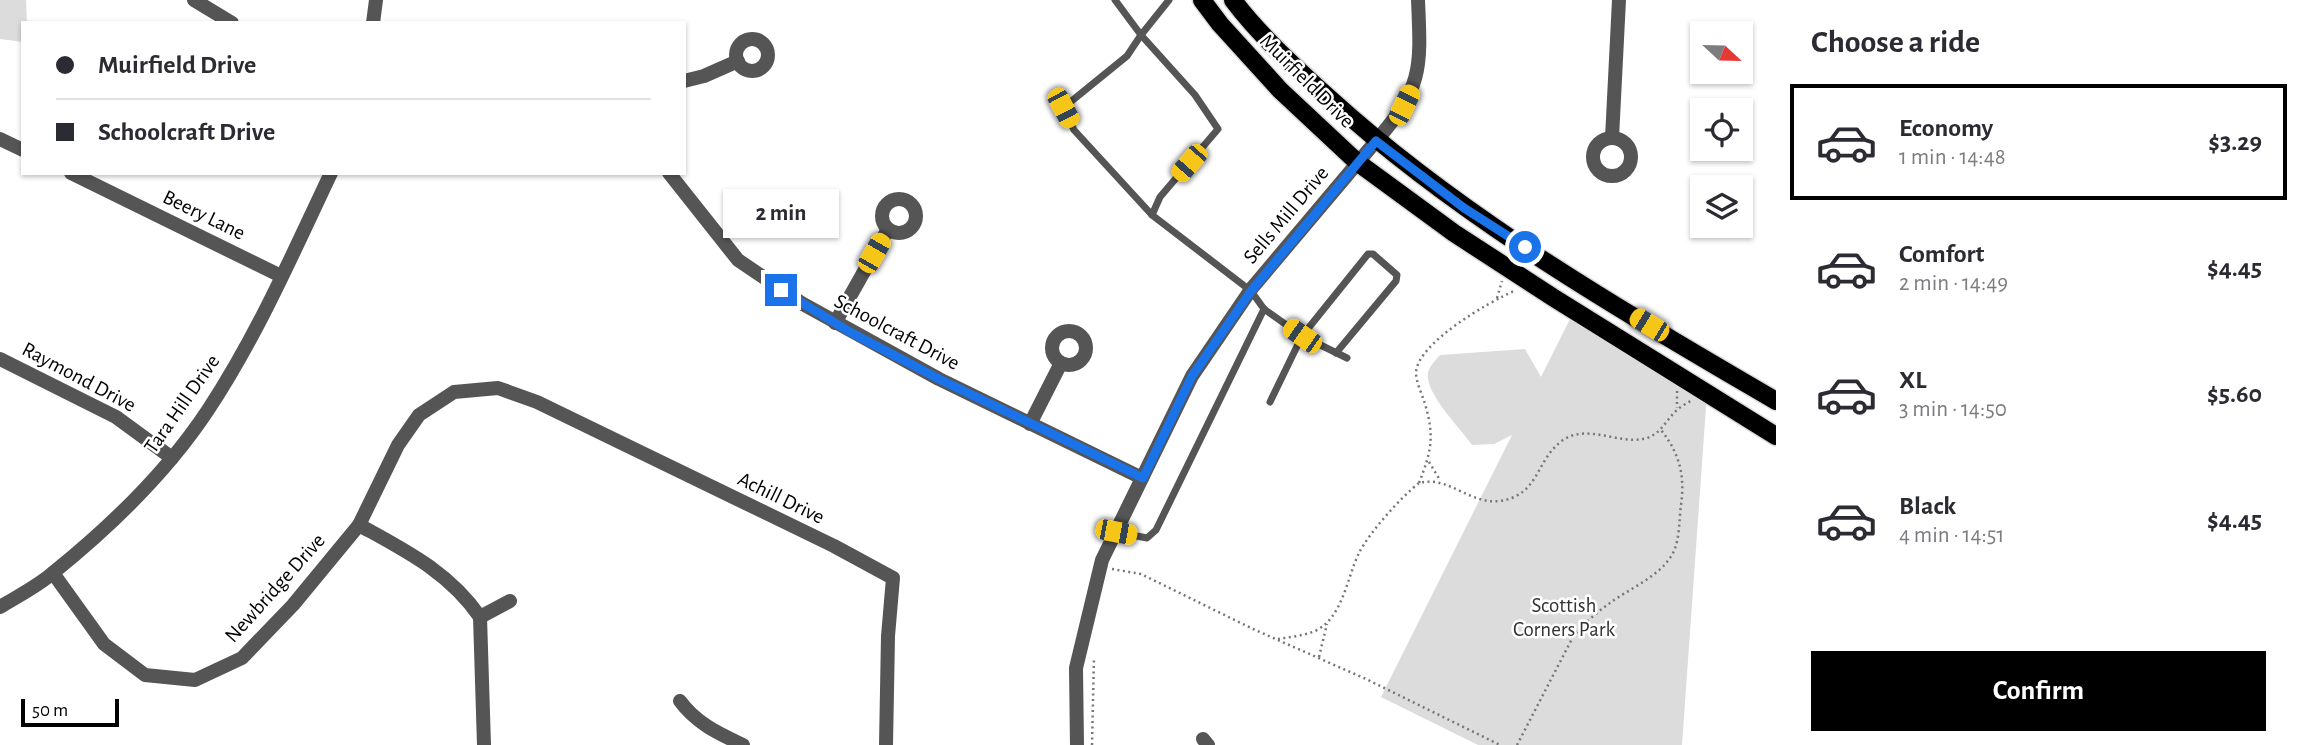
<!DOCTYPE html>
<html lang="en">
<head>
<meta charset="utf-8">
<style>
	body { margin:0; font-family:"Alegreya Sans",sans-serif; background:#f2f2f3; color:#2b2b33; height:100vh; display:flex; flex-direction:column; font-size:26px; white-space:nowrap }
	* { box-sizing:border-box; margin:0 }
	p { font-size:23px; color:#7c7c81 }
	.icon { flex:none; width:38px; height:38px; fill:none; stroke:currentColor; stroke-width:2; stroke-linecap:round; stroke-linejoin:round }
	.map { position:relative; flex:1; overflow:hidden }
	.sheet { display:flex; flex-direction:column; background:#fff; width:525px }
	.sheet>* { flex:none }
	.banner { position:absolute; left:21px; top:21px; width:665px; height:154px; border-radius:0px; box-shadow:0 2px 5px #0004; display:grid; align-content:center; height:154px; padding:0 35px; background:#fff }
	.needle { width:46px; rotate:112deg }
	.buttons { position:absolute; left:1690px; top:21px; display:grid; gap:14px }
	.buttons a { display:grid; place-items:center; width:63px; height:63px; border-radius:0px; background:#fff; box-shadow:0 2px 5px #0004; font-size:35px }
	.scale { position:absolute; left:21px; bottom:18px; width:98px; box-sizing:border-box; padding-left:7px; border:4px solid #000; border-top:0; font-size:19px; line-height:24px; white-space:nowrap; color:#000; -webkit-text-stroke:5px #fff; paint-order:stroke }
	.end { position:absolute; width:32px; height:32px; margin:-16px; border:9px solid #1a73e8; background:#fff; box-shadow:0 0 0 4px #fff }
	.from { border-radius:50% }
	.bubble { position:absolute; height:49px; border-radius:0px; background:#fff; box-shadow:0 2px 5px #0004; font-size:23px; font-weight:700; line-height:49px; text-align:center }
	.car { position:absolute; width:21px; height:42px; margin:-21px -10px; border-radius:9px; box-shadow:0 0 5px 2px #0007; background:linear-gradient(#f5c518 24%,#345 0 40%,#f5c518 0 76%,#345 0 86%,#f5c518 0) }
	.banner b { display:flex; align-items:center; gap:24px; height:66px; font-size:26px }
	.banner b+b { border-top:2px solid #e1e1e2 }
	.banner i { width:18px; height:18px; background:#2b2b33 }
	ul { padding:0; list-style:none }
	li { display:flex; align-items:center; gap:21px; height:116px; margin:0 14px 10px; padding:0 21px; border:4px solid transparent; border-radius:0px }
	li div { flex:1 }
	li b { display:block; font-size:26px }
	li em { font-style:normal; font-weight:700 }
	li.active { border-color:#000 }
	li>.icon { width:63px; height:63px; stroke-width:1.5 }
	h2 { padding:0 35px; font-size:32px; line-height:84px }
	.cta { display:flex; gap:14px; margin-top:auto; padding:14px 35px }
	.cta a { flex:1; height:80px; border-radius:0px; background:#000; color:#fff; font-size:28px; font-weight:700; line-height:80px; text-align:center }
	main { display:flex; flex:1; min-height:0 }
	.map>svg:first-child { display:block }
</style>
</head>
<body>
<main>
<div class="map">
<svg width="1776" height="745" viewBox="0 0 1776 745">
	<rect width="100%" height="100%" fill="#fff"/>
	<g fill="#dcdcdc">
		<polygon points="0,0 26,0 27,23 23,23 23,42 0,39"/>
		<path d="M1574,311L1707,393L1682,745H1478L1381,697L1512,435L1494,444L1472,445C1460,428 1431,399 1428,379C1426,369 1434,362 1440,355L1525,349L1541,377Z"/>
	</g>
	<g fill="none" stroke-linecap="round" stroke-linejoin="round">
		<defs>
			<g id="primary">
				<polyline points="1202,0 1220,24 1280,90 1357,162 1454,233 1554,298 1776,436"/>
				<path d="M1233,0C1260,36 1296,68 1329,98C1462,219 1621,310 1776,401"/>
			</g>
		</defs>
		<use href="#primary" stroke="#dbdbdb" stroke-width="21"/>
		<g stroke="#777" stroke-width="2.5" stroke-dasharray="2 3.5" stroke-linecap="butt">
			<polyline points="1497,298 1502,281"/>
			<polyline points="1677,391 1677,408"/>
			<polyline points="1429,462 1440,480"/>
			<path d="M1419,483C1431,452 1435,437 1425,404C1422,394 1416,382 1416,373C1417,343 1489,302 1514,291"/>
			<polyline points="1112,569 1141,574 1253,629 1366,679 1500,745"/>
			<path d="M1278,639C1290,637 1303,636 1315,631C1343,618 1347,577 1359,553C1368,534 1402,496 1419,483C1448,475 1470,505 1500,501C1540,495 1535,460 1563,440C1589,423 1620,446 1647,438C1661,433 1665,422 1674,413C1679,407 1686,404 1692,400"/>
			<polyline points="1319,657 1327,624"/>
			<polyline points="1092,745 1094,657"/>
			<path d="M1517,745L1574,635C1585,623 1597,612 1610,603C1630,588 1661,576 1673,553C1680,539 1679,520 1681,505C1685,476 1680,454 1661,430"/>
		</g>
		<g stroke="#555" stroke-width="7">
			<polyline points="1115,0 1141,35 1127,56 1063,108 1074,130 1152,215"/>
			<polyline points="1169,0 1141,35 1195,95 1218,129 1160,197 1152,215 1251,291 1264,309 1302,336 1347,358"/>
			<polyline points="1270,402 1302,336 1368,254 1373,254 1397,275 1396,281 1336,353"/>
			<polyline points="1116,532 1147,538 1156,530 1264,309"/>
		</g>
		<g stroke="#555" stroke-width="14">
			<polyline points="194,0 232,23"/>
			<circle cx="752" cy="55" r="16"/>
			<polyline points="684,81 704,76 738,61"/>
			<polyline points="1612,138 1619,0"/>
			<circle cx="1612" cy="157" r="19"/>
			<polyline points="0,139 23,150"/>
			<path d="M1376,141C1423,87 1421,68 1418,0"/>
			<polyline points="71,173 281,276"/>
			<polyline points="669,173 738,260 803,304 939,379 1142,478"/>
			<circle cx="899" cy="216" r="17"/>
			<polyline points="835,323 888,229"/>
			<circle cx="1069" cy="348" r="17"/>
			<polyline points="0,359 116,417 172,458"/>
			<polyline points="1030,424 1061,363"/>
			<path d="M359,525C406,551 449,572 480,617L484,745"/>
			<polyline points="53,573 104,644 145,675 195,680 242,658 293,605 359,525 398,445 419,415 454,392 498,388 537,402 834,546 893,578 888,636 886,745"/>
			<polyline points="480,617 510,601"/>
			<path d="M680,701C696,723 718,733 743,745"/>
			<polyline points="1203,739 1208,745"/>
		</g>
		<g stroke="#555" stroke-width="14">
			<polyline points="373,23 376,0"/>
			<path d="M0,607C18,596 38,586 54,572C111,526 167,472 208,410C257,336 293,253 331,173"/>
			<polyline points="1077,745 1076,668 1102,560 1192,376 1252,288 1376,141"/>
		</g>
		<use href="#primary" stroke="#000" stroke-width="18"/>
	</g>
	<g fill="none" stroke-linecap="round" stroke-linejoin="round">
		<polyline stroke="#1a73e8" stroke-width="9" points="781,290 850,332 939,379 1143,478 1192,376 1251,291 1376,141 1464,208 1525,247"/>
	</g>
	<g text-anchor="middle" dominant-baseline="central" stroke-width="5" stroke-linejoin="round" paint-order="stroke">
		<g font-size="21" fill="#000" stroke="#fff">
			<text transform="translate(1307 81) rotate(45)">Muirfield Drive</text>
			<text transform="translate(204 215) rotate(26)">Beery Lane</text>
			<text transform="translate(1286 215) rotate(-50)">Sells Mill Drive</text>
			<text transform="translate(897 332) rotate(28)">Schoolcraft Drive</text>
			<text transform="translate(79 377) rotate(28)">Raymond Drive</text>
			<text transform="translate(182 404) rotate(-55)">Tara Hill Drive</text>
			<text transform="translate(781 498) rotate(26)">Achill Drive</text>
			<text transform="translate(275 588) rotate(-48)">Newbridge Drive</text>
		</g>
		<g font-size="21" fill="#333" stroke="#fff">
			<text x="1564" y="605">Scottish<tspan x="1564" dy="24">Corners Park</tspan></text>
		</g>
	</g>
</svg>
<div class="buttons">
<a><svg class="needle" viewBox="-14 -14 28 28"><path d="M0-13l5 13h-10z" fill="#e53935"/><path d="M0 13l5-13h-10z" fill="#7c7c81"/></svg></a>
<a><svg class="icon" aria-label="locate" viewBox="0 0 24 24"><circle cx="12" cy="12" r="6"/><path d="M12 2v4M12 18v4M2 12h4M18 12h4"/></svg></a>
<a><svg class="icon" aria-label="layers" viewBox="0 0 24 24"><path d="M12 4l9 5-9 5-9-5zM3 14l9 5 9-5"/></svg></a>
</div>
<div class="scale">50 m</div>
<i class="end from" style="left:1525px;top:247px"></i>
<i class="end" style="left:781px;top:290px"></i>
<div class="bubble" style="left:723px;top:189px;width:116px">2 min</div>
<i class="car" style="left:1404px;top:105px;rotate:26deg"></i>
<i class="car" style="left:1063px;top:108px;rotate:152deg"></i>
<i class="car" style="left:1189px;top:163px;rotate:221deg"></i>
<i class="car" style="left:874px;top:253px;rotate:30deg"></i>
<i class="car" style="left:1649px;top:325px;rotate:301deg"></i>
<i class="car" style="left:1302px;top:336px;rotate:305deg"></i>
<i class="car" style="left:1116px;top:532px;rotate:101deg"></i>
<div class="banner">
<b><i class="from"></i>Muirfield Drive</b>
<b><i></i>Schoolcraft Drive</b>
</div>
</div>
<section class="sheet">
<h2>Choose a ride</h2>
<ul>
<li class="active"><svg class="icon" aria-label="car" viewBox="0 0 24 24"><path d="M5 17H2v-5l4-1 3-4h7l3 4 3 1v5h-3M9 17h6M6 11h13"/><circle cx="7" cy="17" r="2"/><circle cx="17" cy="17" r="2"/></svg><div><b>Economy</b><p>1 min · 14:48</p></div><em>$3.29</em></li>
<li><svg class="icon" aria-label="car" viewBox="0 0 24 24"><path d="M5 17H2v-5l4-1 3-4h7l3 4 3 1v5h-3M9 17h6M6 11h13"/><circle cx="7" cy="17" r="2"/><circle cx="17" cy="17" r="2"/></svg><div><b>Comfort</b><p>2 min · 14:49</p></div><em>$4.45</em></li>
<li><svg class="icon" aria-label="car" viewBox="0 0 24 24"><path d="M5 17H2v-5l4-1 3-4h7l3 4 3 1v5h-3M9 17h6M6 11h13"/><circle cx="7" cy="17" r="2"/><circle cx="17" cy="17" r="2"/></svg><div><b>XL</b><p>3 min · 14:50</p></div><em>$5.60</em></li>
<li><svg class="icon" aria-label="car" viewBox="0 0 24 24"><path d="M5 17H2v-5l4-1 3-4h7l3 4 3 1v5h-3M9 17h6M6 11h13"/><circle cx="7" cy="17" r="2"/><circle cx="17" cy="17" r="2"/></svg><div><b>Black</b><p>4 min · 14:51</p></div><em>$4.45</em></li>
</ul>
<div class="cta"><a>Confirm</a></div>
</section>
</main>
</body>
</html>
